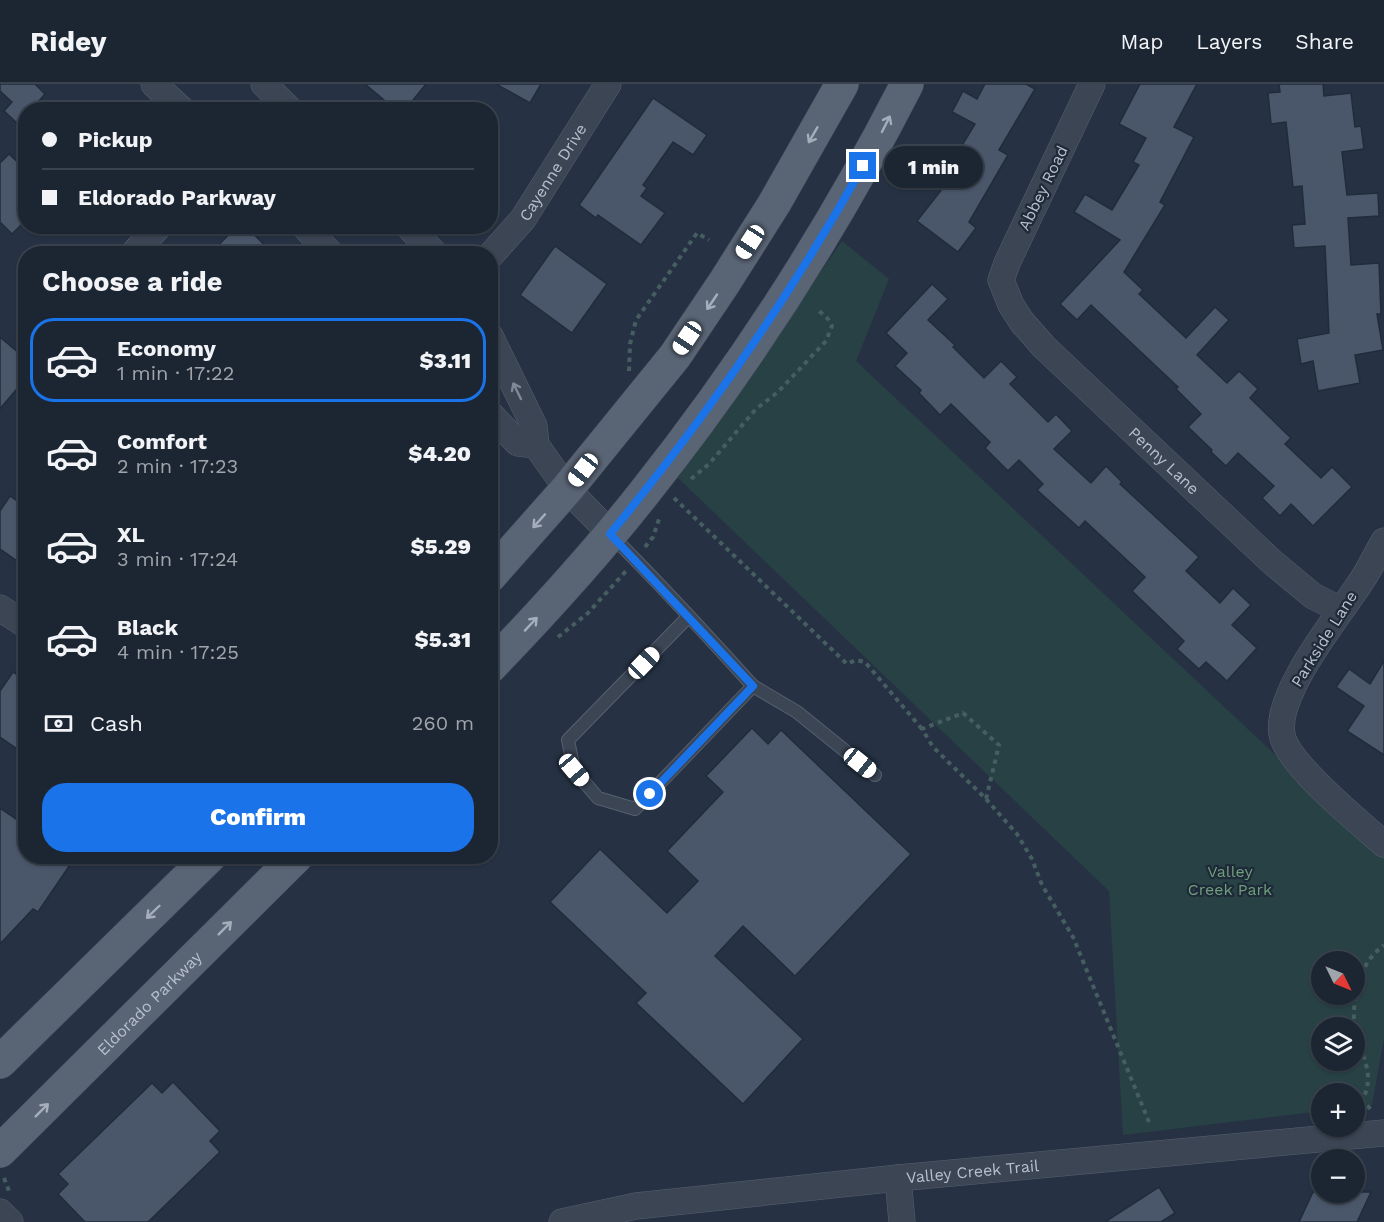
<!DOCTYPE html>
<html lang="en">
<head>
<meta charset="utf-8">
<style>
	body { margin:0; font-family:"Work Sans",sans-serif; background:#29323f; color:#f1f3f6; height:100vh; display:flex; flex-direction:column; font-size:22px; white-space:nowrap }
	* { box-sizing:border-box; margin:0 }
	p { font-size:20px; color:#a0a5ac }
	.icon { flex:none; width:33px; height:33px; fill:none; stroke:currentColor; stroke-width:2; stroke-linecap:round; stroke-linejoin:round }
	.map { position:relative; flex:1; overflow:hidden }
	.panel { position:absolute; left:18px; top:162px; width:480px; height:618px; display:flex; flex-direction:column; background:#1c2633; border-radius:24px; box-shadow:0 2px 4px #0004,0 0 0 2px #3a434e }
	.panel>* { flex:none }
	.top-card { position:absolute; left:18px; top:18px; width:480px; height:132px; border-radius:24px; box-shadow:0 2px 4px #0004,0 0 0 2px #3a434e; display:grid; align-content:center; height:132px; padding:0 24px; background:#1c2633 }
	.needle { width:39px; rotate:133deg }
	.buttons { position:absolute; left:1311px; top:867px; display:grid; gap:12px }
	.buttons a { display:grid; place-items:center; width:54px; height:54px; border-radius:50%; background:#1c2633; box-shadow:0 2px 4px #0004,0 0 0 2px #3a434e; font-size:30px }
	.end { position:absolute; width:27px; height:27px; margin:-14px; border:8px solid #1a73e8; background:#fff; box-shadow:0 0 0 3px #fff }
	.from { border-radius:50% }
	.bubble { position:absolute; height:42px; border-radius:21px; background:#1c2633; box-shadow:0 2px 4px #0004,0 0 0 2px #3a434e; font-size:20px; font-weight:800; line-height:42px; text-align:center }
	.car { position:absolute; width:18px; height:36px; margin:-18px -9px; border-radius:8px; box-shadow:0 0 4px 2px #0007; background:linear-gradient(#fff 24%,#345 0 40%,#fff 0 76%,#345 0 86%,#fff 0) }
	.top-card b { display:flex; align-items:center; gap:21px; height:57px; font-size:22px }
	.top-card b+b { border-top:2px solid #3a434e }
	.top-card i { width:15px; height:15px; background:#f1f3f6 }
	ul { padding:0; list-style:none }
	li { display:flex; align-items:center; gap:18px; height:84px; margin:0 12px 9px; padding:0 12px; border:3px solid transparent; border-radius:24px }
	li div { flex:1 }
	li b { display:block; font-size:22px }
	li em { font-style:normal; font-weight:800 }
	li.selected { border-color:#1a73e8 }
	li>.icon { width:54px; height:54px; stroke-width:1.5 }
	h2 { padding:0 24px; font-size:27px; line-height:72px }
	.pay { display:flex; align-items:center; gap:15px; height:66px; padding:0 24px; font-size:22px }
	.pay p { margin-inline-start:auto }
	.cta { display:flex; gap:12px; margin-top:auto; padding:12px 24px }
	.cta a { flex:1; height:69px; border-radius:24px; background:#1a73e8; color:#fff; font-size:24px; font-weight:800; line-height:69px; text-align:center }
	header { display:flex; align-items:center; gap:36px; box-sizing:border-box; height:84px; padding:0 30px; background:#1c2633; border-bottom:2px solid #3a434e }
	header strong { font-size:28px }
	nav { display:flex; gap:33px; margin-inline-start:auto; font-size:21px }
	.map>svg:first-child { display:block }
</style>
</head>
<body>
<header>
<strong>Ridey</strong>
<nav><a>Map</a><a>Layers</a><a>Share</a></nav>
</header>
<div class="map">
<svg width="1384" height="1138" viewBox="0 0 1384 1138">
	<rect width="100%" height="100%" fill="#263244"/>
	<path fill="#284145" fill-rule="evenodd" d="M842,157L889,195L856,277L1384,773V954L1372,1021L1355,1023L1354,1010H1322L1321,1027L1123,1051L1109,807L678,394ZM1322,878H1354V910H1322ZM1322,944H1354V976H1322Z"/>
	<g fill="#4a566a" stroke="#212c3b" stroke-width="1.5">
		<polygon points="0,0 35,0 45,10 31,26 26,26 26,32 18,40 4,27 12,18 0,7"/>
		<polygon points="365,0 426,0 405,26 396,26"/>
		<polygon points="496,0 541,0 530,19"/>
		<polygon points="985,0 1026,0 1035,5 999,66 1008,71 969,138 976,144 958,168 917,137 946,100 919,85 930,65 952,78 975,40 952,28 963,7 977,15"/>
		<polygon points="1140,0 1197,0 1174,43 1194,53 1160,118 1165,121 1124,188 1143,206 1139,210 1186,254 1215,223 1229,236 1197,271 1227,299 1239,287 1258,305 1250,314 1291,354 1285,360 1321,394 1332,383 1352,403 1313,442 1291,420 1280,432 1262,414 1274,402 1238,369 1226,382 1211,368 1212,366 1188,343 1201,330 1176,305 1178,303 1091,221 1077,236 1060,220 1120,156 1074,128 1085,110 1112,126 1139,81 1133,78 1146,54 1119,40"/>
		<polygon points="1279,0 1323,0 1324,12 1351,9 1355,43 1361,42 1364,65 1342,68 1347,111 1378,109 1379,132 1348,134 1351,181 1379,179 1381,230 1377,230 1383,266 1355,271 1360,299 1318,307 1313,277 1301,280 1297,255 1329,249 1325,162 1294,164 1292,141 1305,140 1302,102 1293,103 1286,38 1271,40 1268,9 1280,8"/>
		<polygon points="653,14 707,51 693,71 673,58 643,101 647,104 641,112 665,129 641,161 598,131 596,134 579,121"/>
		<polygon points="9,70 26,86 26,136 12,150 0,138 0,79"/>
		<polygon points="237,142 246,142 273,170 210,170"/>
		<polygon points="555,162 607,200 572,249 520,211"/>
		<polygon points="932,200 948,215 928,236 955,261 953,263 984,294 1001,277 1017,293 1010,300 1048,338 1056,330 1072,347 1054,365 1091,399 1106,382 1122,398 1120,400 1199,473 1186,487 1220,519 1233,504 1251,521 1232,541 1257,564 1227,597 1206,578 1199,585 1177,565 1184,557 1132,507 1145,493 1085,437 1079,444 1037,406 1043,400 1019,376 1008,387 985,364 990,358 951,320 940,331 919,309 921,306 895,282 907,269 886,249"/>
		<polygon points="0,253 26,275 26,294 0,325"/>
		<polygon points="10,412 26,423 26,483 0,465 0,427"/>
		<polygon points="1384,577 1384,671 1347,647 1364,622 1336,603 1349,585 1370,600"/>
		<polygon points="13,588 26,596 26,671 0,653 0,607"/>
		<polygon points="752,644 768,660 781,646 911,770 795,892 743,842 715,872 803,955 743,1020 636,919 646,909 550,818 600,765 667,829 698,797 667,767 723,708 706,692"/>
		<polygon points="0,724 26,742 26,772 76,772 38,828 33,825 0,860"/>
		<polygon points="173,998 220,1047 210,1057 220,1068 148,1138 85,1138 58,1110 68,1100 58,1090 152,999 162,1009"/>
		<polygon points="1159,1103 1175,1129 1161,1138 1105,1138"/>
		<polygon points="1313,1108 1371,1108 1357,1138 1299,1138"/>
	</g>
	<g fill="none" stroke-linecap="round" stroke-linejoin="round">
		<defs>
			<g id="service">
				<path d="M611,451C660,500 707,551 753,602L635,725L598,714L574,686L568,656L689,532"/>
				<polyline points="753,602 797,628 875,691"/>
			</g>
			<g id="minor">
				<polyline points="154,0 182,26"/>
				<polyline points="264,0 290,26"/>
				<path id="s1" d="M1092,0L1007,179L1001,196L1011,221L1022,238L1044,263L1271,477L1313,512L1341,526"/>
				<polyline points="304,142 331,170"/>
				<polyline points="408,142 435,170"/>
				<polyline points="133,170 159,142"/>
				<path id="s2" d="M490,172L523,135L608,0"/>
				<polyline points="490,252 534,342 536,361 567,405 611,450"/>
				<polyline points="490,330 518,359 536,361"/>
				<path d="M1384,457C1377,469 1371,482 1364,493C1341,530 1275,607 1282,650C1286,679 1360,739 1384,760"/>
				<polyline points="0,524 26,541"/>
				<polyline points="898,1094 902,1138"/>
				<polyline points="0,1128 10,1138"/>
				<path id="s3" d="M562,1138L636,1122L898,1094L1384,1049"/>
			</g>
			<g id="primary">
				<polyline points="490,492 567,405 675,272 724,199 774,120 842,0"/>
				<path d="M490,583C544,527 596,470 644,409C745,282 833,145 907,0"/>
				<polyline points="0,978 210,772"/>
				<path id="s4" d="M0,1067L297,772"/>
			</g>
		</defs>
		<use href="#service" stroke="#56606e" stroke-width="14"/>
		<use href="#minor" stroke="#56606e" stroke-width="27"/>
		<use href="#primary" stroke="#444e5d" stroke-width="34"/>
		<g stroke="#475e61" stroke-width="4" stroke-dasharray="4.5 4.5" stroke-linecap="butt">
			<polyline points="629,287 630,260 636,236 697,149 709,156"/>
			<polyline points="691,395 709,380 756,325 778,308 826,257 832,242 828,235 816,224"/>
			<polyline points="674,414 847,580 856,576 865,578 922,645"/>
			<polyline points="645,463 653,453 659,435"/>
			<polyline points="558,553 588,529 626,487"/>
			<polygon points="963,629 999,661 986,715 933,663 922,645"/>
			<polyline points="986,715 1017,750 1032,775 1042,801 1073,853 1149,1038"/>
			<path d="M1354,944C1353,913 1357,881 1384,861"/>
			<path d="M1354,946C1362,970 1376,993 1362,1016L1373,1028"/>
			<polyline points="4,1094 9,1107"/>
		</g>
		<use href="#service" stroke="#3b4554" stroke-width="12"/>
		<use href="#minor" stroke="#3b4554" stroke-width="26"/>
		<use href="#primary" stroke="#596474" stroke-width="33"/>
	</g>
	<defs><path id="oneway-shaft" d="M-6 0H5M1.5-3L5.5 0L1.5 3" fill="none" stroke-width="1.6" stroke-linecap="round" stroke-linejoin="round" transform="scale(1.5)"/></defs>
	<g stroke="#a5aebb">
		<use href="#oneway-shaft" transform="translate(886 40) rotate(-63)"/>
		<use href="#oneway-shaft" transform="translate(813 51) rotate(120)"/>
		<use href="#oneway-shaft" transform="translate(712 218) rotate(124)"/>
		<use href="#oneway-shaft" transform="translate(539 437) rotate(132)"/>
		<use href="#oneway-shaft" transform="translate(531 540) rotate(-47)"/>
		<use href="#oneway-shaft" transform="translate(153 828) rotate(136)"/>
		<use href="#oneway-shaft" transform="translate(225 844) rotate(-45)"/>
		<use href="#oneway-shaft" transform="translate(42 1026) rotate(-45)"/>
	</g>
	<use stroke="#808997" href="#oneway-shaft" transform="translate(517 307) rotate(-116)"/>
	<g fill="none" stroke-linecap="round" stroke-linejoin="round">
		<path stroke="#1a73e8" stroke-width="8" d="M650,710L753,602L610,450C705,335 790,213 863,82"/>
	</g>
	<g text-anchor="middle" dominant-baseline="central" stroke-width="4.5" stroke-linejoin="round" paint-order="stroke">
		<g font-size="16" fill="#b8c0cd" stroke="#1f2a39">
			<text stroke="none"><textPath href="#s2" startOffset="105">Cayenne Drive</textPath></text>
			<text transform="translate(1043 104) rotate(-64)">Abbey Road</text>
			<text stroke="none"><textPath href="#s1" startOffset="462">Penny Lane</textPath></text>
			<text transform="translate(1324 555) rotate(-58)">Parkside Lane</text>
			<text stroke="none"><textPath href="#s4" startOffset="210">Eldorado Parkway</textPath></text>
			<text stroke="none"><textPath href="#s3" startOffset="414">Valley Creek Trail</textPath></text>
		</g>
		<g font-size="16" fill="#6f9f7b" stroke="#1f2a39">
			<text x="1230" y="787">Valley<tspan x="1230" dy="18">Creek Park</tspan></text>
		</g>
	</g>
</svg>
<div class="buttons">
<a><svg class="needle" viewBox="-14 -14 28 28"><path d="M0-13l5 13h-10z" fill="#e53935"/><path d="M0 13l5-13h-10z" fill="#a0a5ac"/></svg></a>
<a><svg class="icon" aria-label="layers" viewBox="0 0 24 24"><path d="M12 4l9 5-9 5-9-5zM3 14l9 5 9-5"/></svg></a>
<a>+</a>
<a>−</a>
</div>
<i class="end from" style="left:650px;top:710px"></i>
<i class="end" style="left:863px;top:82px"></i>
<div class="bubble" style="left:884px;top:62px;width:99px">1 min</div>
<i class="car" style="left:750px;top:158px;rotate:213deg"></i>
<i class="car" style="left:687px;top:254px;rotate:214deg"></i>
<i class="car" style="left:583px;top:386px;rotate:218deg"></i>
<i class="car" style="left:644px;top:579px;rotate:44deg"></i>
<i class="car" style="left:860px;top:679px;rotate:129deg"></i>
<i class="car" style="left:574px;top:686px;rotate:140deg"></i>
<div class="top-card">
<b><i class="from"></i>Pickup</b>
<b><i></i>Eldorado Parkway</b>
</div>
<section class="panel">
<h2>Choose a ride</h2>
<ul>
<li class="selected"><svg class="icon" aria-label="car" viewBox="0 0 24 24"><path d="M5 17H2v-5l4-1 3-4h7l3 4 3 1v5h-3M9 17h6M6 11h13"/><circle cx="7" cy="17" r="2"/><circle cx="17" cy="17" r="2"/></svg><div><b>Economy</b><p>1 min · 17:22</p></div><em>$3.11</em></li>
<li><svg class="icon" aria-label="car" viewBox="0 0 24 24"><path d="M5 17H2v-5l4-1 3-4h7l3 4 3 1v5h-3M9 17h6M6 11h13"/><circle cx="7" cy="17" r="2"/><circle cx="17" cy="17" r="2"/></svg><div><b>Comfort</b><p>2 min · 17:23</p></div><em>$4.20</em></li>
<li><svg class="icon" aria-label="car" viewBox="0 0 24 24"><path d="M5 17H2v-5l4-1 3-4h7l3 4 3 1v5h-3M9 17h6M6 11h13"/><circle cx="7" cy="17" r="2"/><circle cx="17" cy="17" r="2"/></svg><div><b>XL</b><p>3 min · 17:24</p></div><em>$5.29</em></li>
<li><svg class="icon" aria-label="car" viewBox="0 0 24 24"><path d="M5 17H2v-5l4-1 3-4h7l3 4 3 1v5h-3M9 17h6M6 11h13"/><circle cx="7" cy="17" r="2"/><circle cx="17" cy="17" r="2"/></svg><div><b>Black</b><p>4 min · 17:25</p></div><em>$5.31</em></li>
</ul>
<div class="pay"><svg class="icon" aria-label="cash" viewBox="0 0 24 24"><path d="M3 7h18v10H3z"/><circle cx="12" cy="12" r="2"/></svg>Cash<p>260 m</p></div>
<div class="cta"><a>Confirm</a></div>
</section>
</div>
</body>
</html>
